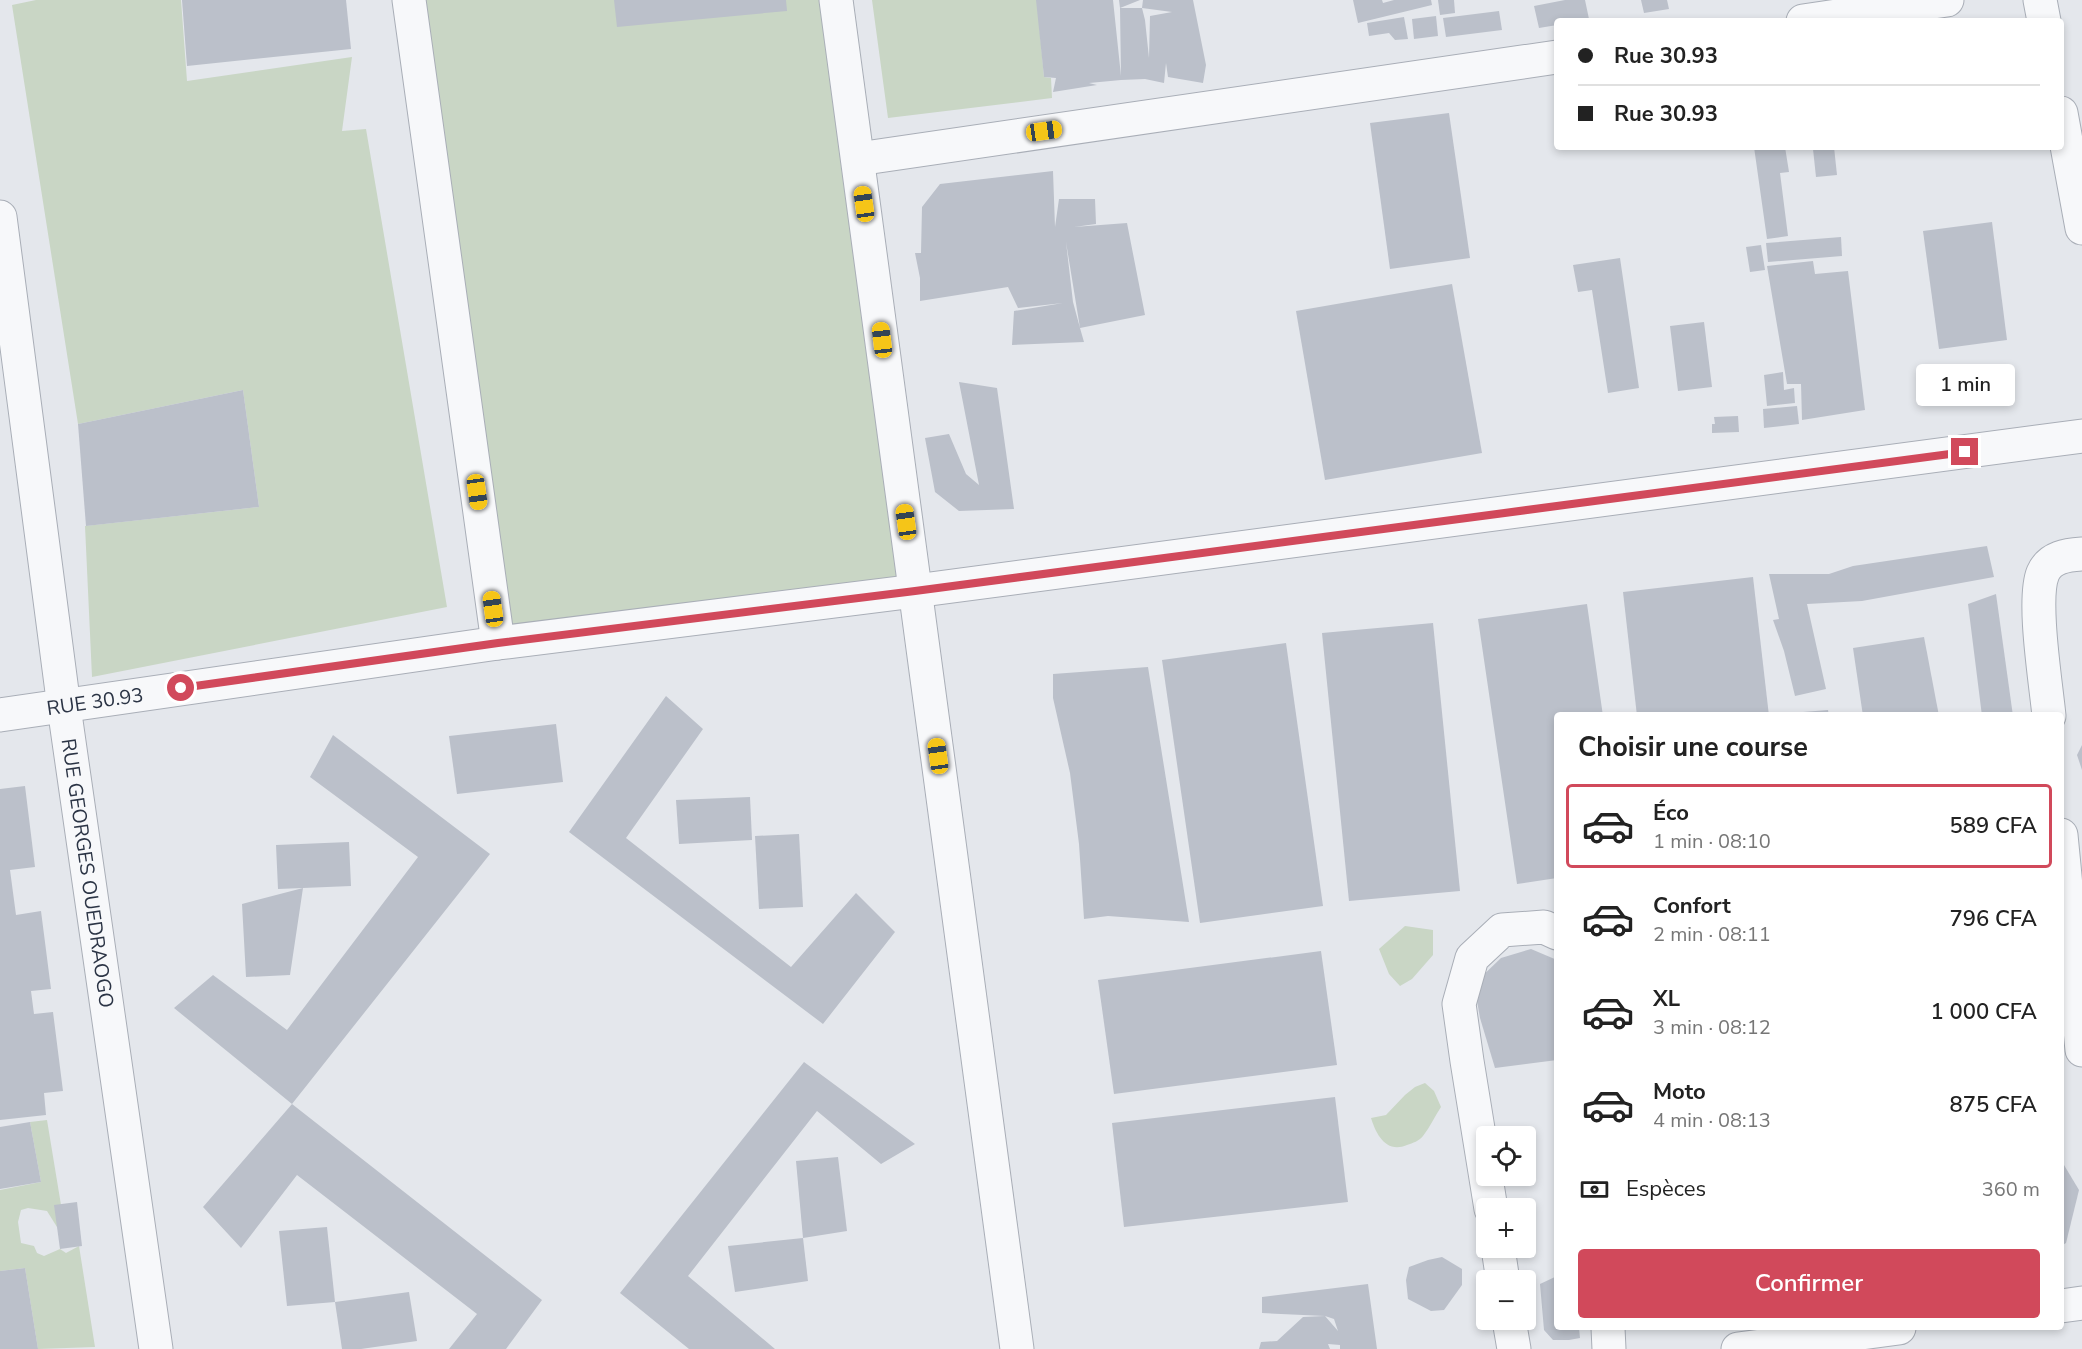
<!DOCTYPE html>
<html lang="fr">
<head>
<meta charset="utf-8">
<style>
	body { margin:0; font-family:"Nunito Sans",sans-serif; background:#f2f2f2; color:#222; height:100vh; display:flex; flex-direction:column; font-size:22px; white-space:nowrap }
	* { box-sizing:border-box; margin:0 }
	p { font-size:20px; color:#767676 }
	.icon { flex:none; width:33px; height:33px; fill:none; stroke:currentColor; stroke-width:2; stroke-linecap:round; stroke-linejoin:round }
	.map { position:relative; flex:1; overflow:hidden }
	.details { position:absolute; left:1554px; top:712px; width:510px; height:618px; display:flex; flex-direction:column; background:#fff; border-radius:6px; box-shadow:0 3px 9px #0003 }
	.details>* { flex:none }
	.banner { position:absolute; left:1554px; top:18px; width:510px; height:132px; border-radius:6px; box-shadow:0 3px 9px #0003; display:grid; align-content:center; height:132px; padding:0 24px; background:#fff }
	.fabs { position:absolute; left:1476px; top:1126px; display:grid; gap:12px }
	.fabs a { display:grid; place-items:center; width:60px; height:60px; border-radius:6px; background:#fff; box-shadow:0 3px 9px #0003; font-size:30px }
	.end { position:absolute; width:27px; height:27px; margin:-14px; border:8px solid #d1495b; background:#fff; box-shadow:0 0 0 3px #fff }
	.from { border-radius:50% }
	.bubble { position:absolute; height:42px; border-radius:6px; background:#fff; box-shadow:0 3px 9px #0003; font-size:20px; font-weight:600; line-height:42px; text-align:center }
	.car { position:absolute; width:18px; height:36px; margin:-18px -9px; border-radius:8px; box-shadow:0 0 4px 2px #0007; background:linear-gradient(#f5c518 24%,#345 0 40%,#f5c518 0 76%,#345 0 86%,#f5c518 0) }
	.banner b { display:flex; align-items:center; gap:21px; height:57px; font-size:22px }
	.banner b+b { border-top:2px solid #e0e0e0 }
	.banner i { width:15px; height:15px; background:#222 }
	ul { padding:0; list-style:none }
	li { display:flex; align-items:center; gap:18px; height:84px; margin:0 12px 9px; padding:0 12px; border:3px solid transparent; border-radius:6px }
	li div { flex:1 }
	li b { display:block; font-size:22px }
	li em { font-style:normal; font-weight:600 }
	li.active { border-color:#d1495b }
	li>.icon { width:54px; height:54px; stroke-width:1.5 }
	h2 { padding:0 24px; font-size:27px; line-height:72px }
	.pay { display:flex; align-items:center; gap:15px; height:66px; padding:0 24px; font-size:22px }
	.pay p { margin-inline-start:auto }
	.cta { display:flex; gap:12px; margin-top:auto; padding:12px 24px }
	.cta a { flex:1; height:69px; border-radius:6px; background:#d1495b; color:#fff; font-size:24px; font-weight:600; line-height:69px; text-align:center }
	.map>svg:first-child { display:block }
</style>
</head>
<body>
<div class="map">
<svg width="2082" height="1349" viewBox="0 0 2082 1349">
	<rect width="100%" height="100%" fill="#e4e7ec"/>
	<g fill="#c9d6c5">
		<polygon points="36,0 181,0 187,81 352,57 342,131 366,129 447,607 92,677 85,526 259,507 243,390 78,424 12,5"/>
		<polygon points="410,0 823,0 904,592 497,632"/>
		<polygon points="872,0 1037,0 1044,77 1051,78 1052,98 888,118"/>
		<polygon points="1405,926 1433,930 1433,955 1412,979 1400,986 1389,974 1379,949"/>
		<path d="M1425,1083L1434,1091L1441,1107C1435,1116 1430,1127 1423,1136C1419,1141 1413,1143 1407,1145C1386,1154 1376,1134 1371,1118L1386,1115L1405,1095L1415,1087Z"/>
		<polygon points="47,1120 61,1205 57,1227 47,1211 28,1208 21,1210 18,1222 21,1243 34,1246 37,1253 44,1256 60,1249 66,1253 79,1246 95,1347 38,1349 25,1268 0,1271 0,1190 41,1182 30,1122"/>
	</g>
	<g fill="#bbc0ca" fill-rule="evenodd">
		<polygon points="182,0 346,0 351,49 187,66"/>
		<polygon points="614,0 786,0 787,11 617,27"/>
		<path d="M1036,0H1113L1121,76L1120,8H1142L1143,0H1193L1206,65L1203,83L1168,77L1166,63L1164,83L1145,79L1121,80L1089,83L1097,85L1053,92L1056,78L1044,77ZM1142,8L1172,12L1150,16L1149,58L1145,20Z"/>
		<polygon points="1119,0 1140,0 1120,8"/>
		<polygon points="1353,0 1382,0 1383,3 1394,0 1431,0 1432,5 1358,23"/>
		<polygon points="1438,0 1454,0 1455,13 1440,15"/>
		<polygon points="1565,0 1585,0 1589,19 1557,21 1557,25 1539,28 1534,6"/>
		<polygon points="1641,0 1667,0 1669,9 1644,13"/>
		<polygon points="1499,11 1502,30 1446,37 1443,18"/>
		<polygon points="1436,16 1438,36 1414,39 1412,19"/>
		<polygon points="1404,17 1408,39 1395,40 1389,33 1369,36 1367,23"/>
		<polygon points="1449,113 1470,258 1390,269 1370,123"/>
		<polygon points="1754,147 1785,147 1789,172 1780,173 1788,236 1767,239"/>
		<polygon points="1834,147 1837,175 1816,177 1813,149"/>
		<path d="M1053,171L1055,227L1059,199H1095L1096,224L1074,227L1127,223L1145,315L1080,328L1084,342L1012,345L1014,311L1063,303L1018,308L1008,287L920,301V278L915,253H921L922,207L940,184ZM1066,242L1080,328L1073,302Z"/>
		<polygon points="1992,222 2007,340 1939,349 1923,231"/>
		<polygon points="1841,237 1842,256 1768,262 1766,243"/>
		<polygon points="1761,245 1765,270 1750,272 1746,247"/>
		<polygon points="1620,258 1639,388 1608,393 1592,290 1578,292 1573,265"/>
		<polygon points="1813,261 1815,274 1848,271 1865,410 1802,420 1801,384 1787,384 1767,266"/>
		<polygon points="1452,284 1482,453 1325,480 1296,311"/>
		<polygon points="1704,322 1712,387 1678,391 1670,326"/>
		<polygon points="1783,372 1784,390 1794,388 1795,403 1767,406 1764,375"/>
		<polygon points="959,382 997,388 1014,509 959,511 935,492 925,438 949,434 966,474 979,485"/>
		<polygon points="243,390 259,507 86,526 78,424"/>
		<polygon points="1797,406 1799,424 1764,428 1763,409"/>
		<polygon points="1738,416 1739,432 1712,433 1712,424 1715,424 1714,417"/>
		<polygon points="1987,546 1994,577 1862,601 1807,604 1826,689 1795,696 1784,651 1773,620 1779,619 1769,574 1829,574 1853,566"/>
		<polygon points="1753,577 1769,716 1637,716 1623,592"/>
		<polygon points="1996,594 2013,716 1982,716 1968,604"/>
		<polygon points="1587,604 1603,716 1557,716 1557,878 1517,884 1478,619"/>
		<polygon points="1433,623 1460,891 1349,901 1322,633"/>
		<polygon points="1924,637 1939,716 1863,716 1853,648"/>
		<polygon points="1286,643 1323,906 1200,923 1162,660"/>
		<polygon points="1148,667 1189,922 1108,916 1084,919 1079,844 1070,773 1053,698 1053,674"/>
		<polygon points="666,696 703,729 626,838 791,967 856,893 895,932 823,1024 569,832"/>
		<polygon points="1828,710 1829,716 1803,716 1803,712"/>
		<polygon points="556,724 563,782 457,794 449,736"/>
		<polygon points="333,735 490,854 292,1104 174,1008 213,975 287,1030 418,857 310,777"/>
		<polygon points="2082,745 2082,770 2077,755"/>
		<polygon points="25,786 35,867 10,870 16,915 41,911 51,989 31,991 34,1014 53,1012 63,1091 44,1093 46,1115 0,1120 0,789"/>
		<polygon points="750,797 752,840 679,844 676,800"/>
		<polygon points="799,834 803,907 759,909 755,836"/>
		<polygon points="349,842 351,886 303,888 290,975 246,977 242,904 303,888 278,889 276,845"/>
		<polygon points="1531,949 1557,960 1557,1060 1495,1068 1480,1018 1474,984 1501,958"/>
		<polygon points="1321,951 1337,1065 1114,1094 1098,980"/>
		<polygon points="804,1062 915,1144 881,1164 817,1111 688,1276 775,1349 689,1349 620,1293"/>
		<polygon points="1335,1097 1348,1202 1124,1227 1112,1123"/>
		<polygon points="292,1104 542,1300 506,1349 449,1349 477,1314 297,1175 241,1248 203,1207"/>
		<polygon points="30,1122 41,1182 0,1189 0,1127"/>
		<polygon points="838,1157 847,1231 803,1238 796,1161"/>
		<polygon points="2061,1160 2079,1190 2066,1243 2061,1246"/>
		<polygon points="77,1202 82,1246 60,1249 54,1205"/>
		<polygon points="327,1227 335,1302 287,1306 279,1231"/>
		<polygon points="803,1238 808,1281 735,1292 728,1246"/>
		<polygon points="1442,1257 1462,1269 1462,1285 1444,1310 1431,1311 1408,1299 1406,1280 1409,1267 1428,1260"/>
		<polygon points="25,1268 38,1349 0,1349 0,1271"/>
		<polygon points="1557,1276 1557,1328 1579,1328 1580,1338 1569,1340 1553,1340 1544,1330 1540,1284"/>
		<path d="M1368,1284L1377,1349H1340V1345L1328,1344L1330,1349H1259L1261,1342L1277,1341L1303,1317L1325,1316L1262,1313V1297ZM1325,1316L1334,1319L1338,1331Z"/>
		<polygon points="409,1292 417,1341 361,1349 342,1349 335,1302"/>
	</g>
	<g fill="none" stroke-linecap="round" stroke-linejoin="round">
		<defs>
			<g id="minor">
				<polyline points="409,0 498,643"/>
				<polyline points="836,0 1017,1349"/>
				<polyline points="2040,0 2044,21"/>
				<polyline points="1803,21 1947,0"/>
				<polyline points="2061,113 2082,228"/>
				<polyline points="858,159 1557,57"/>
				<path id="s1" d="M0,217L64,707L156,1349"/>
				<path id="s2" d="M0,715L498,643L915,591L2082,436"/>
				<path d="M2049,716C2046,684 2032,599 2043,573C2050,557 2067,555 2082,554"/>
				<polyline points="2061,835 2082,1050"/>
				<polyline points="1491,1209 1467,1061 1459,1004 1472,958 1502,930 1544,927 1557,933"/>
				<polyline points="1498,1248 1503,1281"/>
				<polyline points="2061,1306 2082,1303"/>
				<polyline points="1509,1320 1514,1349"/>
				<polyline points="1608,1328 1609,1349"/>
				<polyline points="1738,1349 1899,1328"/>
			</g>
		</defs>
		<use href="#minor" stroke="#a9aeb7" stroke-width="35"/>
		<use href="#minor" stroke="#f7f8fa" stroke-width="33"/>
	</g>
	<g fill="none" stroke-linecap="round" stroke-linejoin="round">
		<polyline stroke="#d1495b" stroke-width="8" points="181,688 498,643 915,591 1965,452"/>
	</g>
	<g text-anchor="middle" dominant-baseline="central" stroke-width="5" stroke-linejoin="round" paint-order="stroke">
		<g font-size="20" fill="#2b3445" stroke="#f4f6f9">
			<text stroke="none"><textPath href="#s2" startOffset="96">RUE 30.93</textPath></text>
			<text stroke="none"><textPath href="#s1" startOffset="662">RUE GEORGES OUEDRAOGO</textPath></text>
		</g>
	</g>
</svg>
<div class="fabs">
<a><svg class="icon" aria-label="locate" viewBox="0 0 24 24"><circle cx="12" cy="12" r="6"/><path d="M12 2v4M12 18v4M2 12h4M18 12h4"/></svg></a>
<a>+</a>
<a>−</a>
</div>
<i class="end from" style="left:181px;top:688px"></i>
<i class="end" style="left:1965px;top:452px"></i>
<div class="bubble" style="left:1916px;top:364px;width:99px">1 min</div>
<i class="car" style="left:1044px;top:131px;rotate:82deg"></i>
<i class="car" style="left:864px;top:204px;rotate:352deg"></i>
<i class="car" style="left:882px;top:340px;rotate:353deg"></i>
<i class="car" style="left:477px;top:492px;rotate:172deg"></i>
<i class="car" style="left:906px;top:522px;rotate:352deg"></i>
<i class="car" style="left:493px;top:609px;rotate:352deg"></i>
<i class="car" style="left:938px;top:756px;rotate:352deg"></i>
<div class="banner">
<b><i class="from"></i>Rue 30.93</b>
<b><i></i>Rue 30.93</b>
</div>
<section class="details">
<h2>Choisir une course</h2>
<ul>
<li class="active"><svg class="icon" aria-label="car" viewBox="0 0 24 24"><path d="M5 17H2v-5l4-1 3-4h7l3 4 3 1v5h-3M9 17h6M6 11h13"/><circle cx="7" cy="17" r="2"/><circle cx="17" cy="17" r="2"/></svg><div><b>Éco</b><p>1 min · 08:10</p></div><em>589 CFA</em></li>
<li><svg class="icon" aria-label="car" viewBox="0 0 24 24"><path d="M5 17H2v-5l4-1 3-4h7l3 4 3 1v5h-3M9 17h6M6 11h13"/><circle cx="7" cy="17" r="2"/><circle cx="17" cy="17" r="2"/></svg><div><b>Confort</b><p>2 min · 08:11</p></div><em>796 CFA</em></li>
<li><svg class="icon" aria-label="car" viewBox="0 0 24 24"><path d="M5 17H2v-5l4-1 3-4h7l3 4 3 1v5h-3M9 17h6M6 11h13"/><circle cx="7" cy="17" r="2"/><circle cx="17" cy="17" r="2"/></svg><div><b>XL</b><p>3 min · 08:12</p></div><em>1 000 CFA</em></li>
<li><svg class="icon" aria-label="car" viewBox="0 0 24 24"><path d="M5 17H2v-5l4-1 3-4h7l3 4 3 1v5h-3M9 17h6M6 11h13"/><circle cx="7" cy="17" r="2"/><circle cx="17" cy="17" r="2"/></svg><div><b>Moto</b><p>4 min · 08:13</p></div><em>875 CFA</em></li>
</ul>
<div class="pay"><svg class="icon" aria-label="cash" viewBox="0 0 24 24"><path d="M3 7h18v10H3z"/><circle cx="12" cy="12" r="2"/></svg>Espèces<p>360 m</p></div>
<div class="cta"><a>Confirmer</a></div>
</section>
</div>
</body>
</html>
